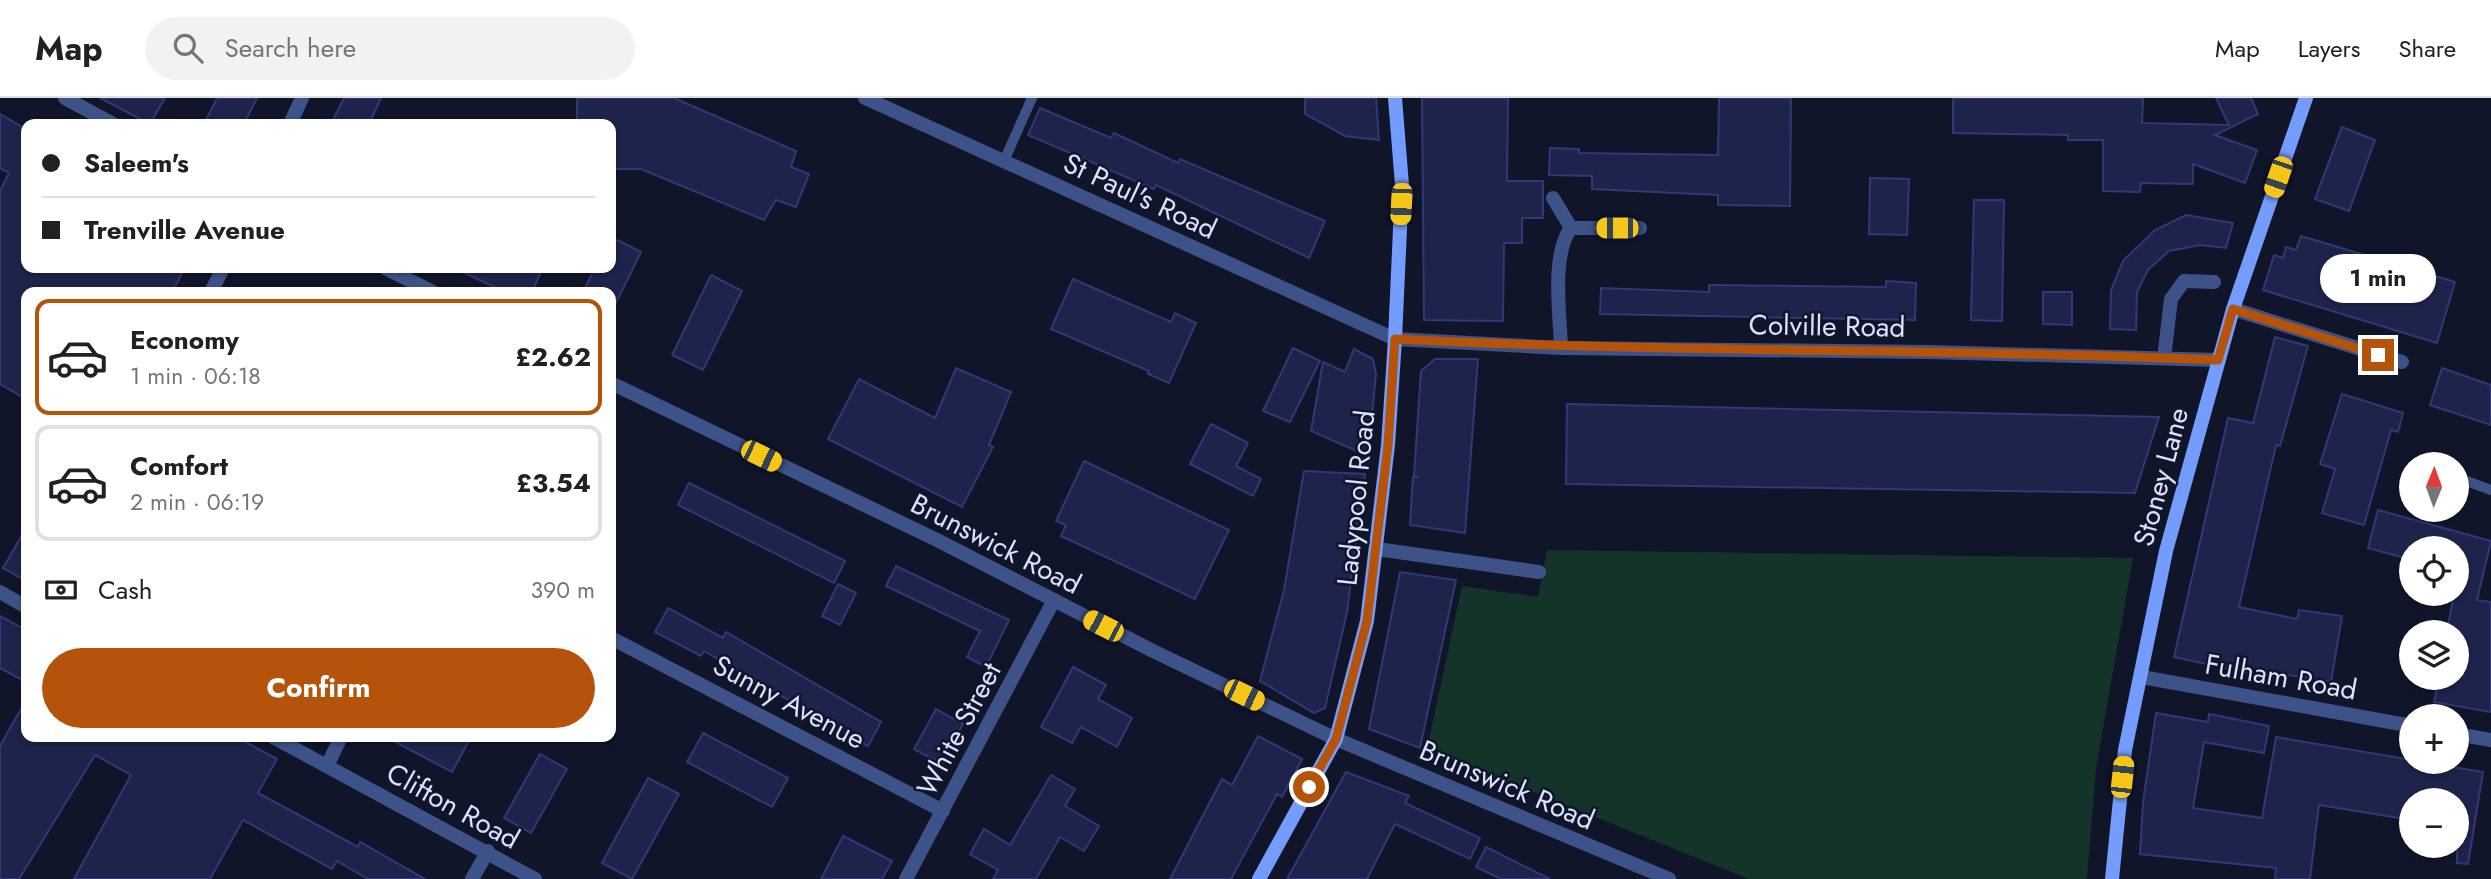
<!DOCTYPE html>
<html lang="en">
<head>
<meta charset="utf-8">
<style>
	body { margin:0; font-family:Jost,sans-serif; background:#f2f2f2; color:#202124; height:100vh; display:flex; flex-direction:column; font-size:26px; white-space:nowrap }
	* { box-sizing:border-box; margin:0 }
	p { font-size:23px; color:#757577 }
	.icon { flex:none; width:38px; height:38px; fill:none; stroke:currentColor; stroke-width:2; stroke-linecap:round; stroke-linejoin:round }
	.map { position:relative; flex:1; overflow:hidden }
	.panel { position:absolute; left:21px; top:189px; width:595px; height:455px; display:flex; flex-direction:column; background:#fff; border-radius:14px; box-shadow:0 2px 5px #0004 }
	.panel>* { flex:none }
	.hud { position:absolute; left:21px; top:21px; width:595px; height:154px; border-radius:14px; box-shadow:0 2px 5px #0004; display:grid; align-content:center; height:154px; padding:0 21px; background:#fff }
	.needle { width:46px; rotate:1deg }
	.fabs { position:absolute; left:2399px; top:354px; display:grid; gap:14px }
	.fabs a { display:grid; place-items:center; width:70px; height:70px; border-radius:50%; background:#fff; box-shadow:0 2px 5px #0004; font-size:35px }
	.end { position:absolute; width:32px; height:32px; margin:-16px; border:9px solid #b45309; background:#fff; box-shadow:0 0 0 4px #fff }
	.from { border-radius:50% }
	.bubble { position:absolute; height:49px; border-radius:24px; background:#fff; box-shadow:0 2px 5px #0004; font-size:23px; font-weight:700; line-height:49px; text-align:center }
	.car { position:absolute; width:21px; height:42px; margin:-21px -10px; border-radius:9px; box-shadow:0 0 5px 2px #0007; background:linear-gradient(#f5c518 24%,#345 0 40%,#f5c518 0 76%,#345 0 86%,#f5c518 0) }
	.hud b { display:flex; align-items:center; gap:24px; height:66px; font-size:26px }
	.hud b+b { border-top:2px solid #e0e0e0 }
	.hud i { width:18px; height:18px; background:#202124 }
	ul { padding:12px 0 0; list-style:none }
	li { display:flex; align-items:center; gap:21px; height:116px; margin:0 14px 10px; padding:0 7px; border:4px solid #e0e0e0; border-radius:14px }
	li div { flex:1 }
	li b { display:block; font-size:26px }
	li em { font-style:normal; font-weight:700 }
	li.active { border-color:#b45309 }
	li>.icon { width:63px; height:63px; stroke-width:1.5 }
	.pay { display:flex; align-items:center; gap:18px; height:77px; padding:0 21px; font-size:26px }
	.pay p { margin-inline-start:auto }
	.button { display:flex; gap:14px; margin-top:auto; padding:14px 21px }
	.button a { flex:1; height:80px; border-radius:42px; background:#b45309; color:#fff; font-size:28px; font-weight:700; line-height:80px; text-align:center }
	header { display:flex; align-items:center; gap:42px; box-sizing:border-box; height:98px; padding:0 35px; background:#fff; border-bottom:2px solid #e0e0e0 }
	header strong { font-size:33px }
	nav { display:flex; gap:38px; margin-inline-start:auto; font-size:24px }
	.search { width:490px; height:63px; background:#f2f2f2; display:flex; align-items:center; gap:18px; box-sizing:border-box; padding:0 24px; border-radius:38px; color:#757577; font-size:26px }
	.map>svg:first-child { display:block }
</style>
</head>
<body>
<header>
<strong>Map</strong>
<div class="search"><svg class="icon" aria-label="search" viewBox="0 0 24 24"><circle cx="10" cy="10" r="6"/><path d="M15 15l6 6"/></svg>Search here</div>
<nav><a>Map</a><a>Layers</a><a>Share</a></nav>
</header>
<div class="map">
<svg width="2491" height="781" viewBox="0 0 2491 781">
	<rect width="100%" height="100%" fill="#11152a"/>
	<polygon fill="#143429" points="1547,452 2133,460 2096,670 2087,781 1749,781 1427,651 1462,488 1538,499"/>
	<g fill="#1e234b" stroke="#303877" stroke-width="2">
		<polygon points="100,0 165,0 150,26"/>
		<polygon points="217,0 257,0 244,26 204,26"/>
		<polygon points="344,0 381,0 369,26 331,26"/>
		<polygon points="577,0 674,0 796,53 791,69 809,76 796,109 776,102 764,122 641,71 611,71 611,26 577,26"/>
		<polygon points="1305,0 1376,0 1379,42 1345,38 1305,16"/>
		<polygon points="1422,0 1508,0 1507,83 1543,83 1543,120 1522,120 1522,145 1504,145 1503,223 1424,222"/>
		<polygon points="1719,0 1791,0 1790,108 1718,107 1718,97 1592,91 1592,78 1549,77 1550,50 1579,51 1579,55 1718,57"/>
		<polygon points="1953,0 2143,0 2142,25 2229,27 2216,0 2251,0 2258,16 2215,37 2257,52 2245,85 2193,66 2193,86 2141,85 2140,94 2103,93 2103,42 2068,42 2068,37 1953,35"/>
		<polygon points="1040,10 1111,40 1114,35 1178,65 1180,61 1325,123 1309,160 1156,87 1154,91 1028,37"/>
		<polygon points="0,16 26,31 26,170 185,170 172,194 26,194 26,301 0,286 0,93 9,75 0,70"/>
		<polygon points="2342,29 2375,42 2349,113 2315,101"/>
		<polygon points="1870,80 1909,81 1907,137 1869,136"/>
		<polygon points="1974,102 2004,102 2002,223 1971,222"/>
		<polygon points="2186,117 2233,125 2226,150 2200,147 2169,153 2148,172 2137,194 2136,232 2110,231 2111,192 2123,163 2155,132"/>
		<polygon points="2301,138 2455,184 2437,245 2263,192 2274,157 2283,160 2286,149 2296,152"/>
		<polygon points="611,139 641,154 611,215 611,194 583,194 595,170 611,170"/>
		<polygon points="454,170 528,170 540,176 532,194 505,194"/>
		<polygon points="711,177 742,193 703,272 672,257"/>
		<polygon points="1073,181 1171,224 1175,215 1196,225 1169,285 1148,276 1149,273 1051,231"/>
		<polygon points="1886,183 1916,185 1915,222 1600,216 1601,190 1709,194 1709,187 1886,189"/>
		<polygon points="2043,194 2072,194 2072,227 2043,226"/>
		<polygon points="2275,239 2308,248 2280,348 2276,347 2239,509 2297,521 2299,512 2342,518 2331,584 2277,575 2276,581 2174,559 2228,320 2253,325"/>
		<polygon points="1293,250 1320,263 1290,324 1263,313"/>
		<polygon points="1354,251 1373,261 1376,276 1368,358 1311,333 1323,264 1345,274"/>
		<polygon points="1435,261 1478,261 1465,435 1410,427 1413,379 1417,379 1414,377 1421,273"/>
		<polygon points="956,270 1011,294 989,347 993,349 962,409 828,341 859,281 935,320"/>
		<polygon points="2442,270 2491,287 2491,327 2430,307"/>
		<polygon points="2342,296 2403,315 2398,334 2391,332 2364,427 2322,415 2335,371 2320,366"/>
		<polygon points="1567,306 2159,319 2135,395 1566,386"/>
		<polygon points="1211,326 1248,345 1236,368 1261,381 1253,398 1190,366"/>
		<polygon points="1084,363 1229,432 1195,501 1061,438 1066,427 1056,423"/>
		<polygon points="1304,373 1365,376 1347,514 1325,610 1314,615 1260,583 1284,492"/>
		<polygon points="689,385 845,463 834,485 678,407"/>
		<polygon points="2378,412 2491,443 2477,502 2491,504 2491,614 2434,604 2439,579 2457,579 2457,534 2447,534 2454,495 2457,495 2457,450 2412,450 2412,462 2368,450"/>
		<polygon points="26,430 26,483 3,470"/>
		<polygon points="896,468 1009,522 986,569 967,559 980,533 886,488"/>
		<polygon points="1400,474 1456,482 1420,650 1369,631"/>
		<polygon points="838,486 856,495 840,527 822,518"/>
		<polygon points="668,510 723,540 726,534 881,624 868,648 704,553 701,558 655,534"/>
		<polygon points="0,518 26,532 26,584 0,570"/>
		<polygon points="1073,569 1106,587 1098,601 1132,620 1117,649 1081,629 1072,645 1041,629"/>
		<polygon points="26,602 26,639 236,639 277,661 258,695 358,749 360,744 425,781 368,781 337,763 332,771 243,722 210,781 74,781 131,677 95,657 19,781 0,781 0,648"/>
		<polygon points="936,611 963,626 942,666 914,651"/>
		<polygon points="2156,615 2208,624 2209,616 2269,628 2264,655 2204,644 2193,710 2262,720 2276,639 2483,674 2468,766 2457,765 2457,702 2412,702 2412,722 2319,707 2310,781 2275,781 2276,770 2140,756 2143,704"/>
		<polygon points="703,635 788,680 772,709 687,664"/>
		<polygon points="1258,638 1302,661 1282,699 1277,696 1231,781 1170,781 1222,681 1232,687"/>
		<polygon points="386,639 471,639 452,674"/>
		<polygon points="540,656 567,671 531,735 504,720"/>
		<polygon points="1346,674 1409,698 1405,705 1480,740 1470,761 1395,726 1367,781 1287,781"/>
		<polygon points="1051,677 1075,691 1065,708 1099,728 1084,753 1060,739 1036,781 993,781 998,772 970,756 984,731 1010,747"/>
		<polygon points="648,680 679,696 632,781 602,765"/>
		<polygon points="843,738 892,763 882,781 821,781"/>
		<polygon points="1486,749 1550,781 1501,781 1476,769"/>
	</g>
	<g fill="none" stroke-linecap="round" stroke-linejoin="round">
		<g stroke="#3d5288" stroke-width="10">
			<polyline points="1004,63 1032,0"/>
			<polyline points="2464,382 2491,392"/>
		</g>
		<g stroke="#3d5288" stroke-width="14">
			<polyline points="65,0 113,26"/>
			<polyline points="865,0 1395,241 1561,250 1929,254 2218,262"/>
			<polyline points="290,26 302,0"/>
			<polyline points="1553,100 1571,130"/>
			<polyline points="385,170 433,194"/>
			<polyline points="211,194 223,170"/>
			<polyline points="2233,211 2402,264"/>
			<path d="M1561,250C1560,217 1551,156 1571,130H1640"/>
			<polyline points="2164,260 2171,201 2184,183 2214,184"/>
			<polyline points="611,285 937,442 1153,553 1336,641 1669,781"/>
			<polyline points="1377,451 1539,474"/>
			<polyline points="0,494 26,509"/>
			<polyline points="611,540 943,713"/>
			<polyline points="2142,579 2412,628"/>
			<polyline points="2457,636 2491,642"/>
			<polyline points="273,639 535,781"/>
			<polyline points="327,668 341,639"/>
			<polyline points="472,781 488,753"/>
			<polyline points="906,781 1054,502"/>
		</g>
		<g stroke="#749cfd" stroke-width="14">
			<polyline points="1259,781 1336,641 1367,523 1388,347 1395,241 1402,87 1395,0"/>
			<polyline points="2112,781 2125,652 2166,453 2233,211 2306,0"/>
		</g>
	</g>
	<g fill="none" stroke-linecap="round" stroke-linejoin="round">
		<path stroke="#b45309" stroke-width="9" d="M1309,689L1336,641L1367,523L1388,347L1395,241C1669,255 1944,250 2218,262L2233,211L2378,257"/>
	</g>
	<g text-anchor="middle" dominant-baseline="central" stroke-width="5" stroke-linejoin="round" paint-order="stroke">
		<g font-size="28" fill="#dbe2fe" stroke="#11152a">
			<text transform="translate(1140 98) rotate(25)">St Paul's Road</text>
			<text transform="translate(1827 228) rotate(1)">Colville Road</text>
			<text transform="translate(2161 379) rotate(-75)">Stoney Lane</text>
			<text transform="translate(1356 400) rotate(-84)">Ladypool Road</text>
			<text transform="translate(996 446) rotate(27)">Brunswick Road</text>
			<text transform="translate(2281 579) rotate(10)">Fulham Road</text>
			<text transform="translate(789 604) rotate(28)">Sunny Avenue</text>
			<text transform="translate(959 631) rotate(-62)">White Street</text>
			<text transform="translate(1507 687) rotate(23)">Brunswick Road</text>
			<text transform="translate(453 708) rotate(29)">Clifton Road</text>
		</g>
	</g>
</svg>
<div class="fabs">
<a><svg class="needle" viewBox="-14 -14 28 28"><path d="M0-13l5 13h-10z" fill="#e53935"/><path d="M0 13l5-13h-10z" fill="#757577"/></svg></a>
<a><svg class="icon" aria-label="locate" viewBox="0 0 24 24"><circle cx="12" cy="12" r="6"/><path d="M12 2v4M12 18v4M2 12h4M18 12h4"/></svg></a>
<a><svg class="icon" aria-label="layers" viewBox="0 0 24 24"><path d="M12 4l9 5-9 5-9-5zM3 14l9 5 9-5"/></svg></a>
<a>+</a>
<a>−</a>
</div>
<i class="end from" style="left:1309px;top:689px"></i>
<i class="end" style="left:2378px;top:257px"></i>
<div class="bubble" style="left:2320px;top:156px;width:116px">1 min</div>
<i class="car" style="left:2278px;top:79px;rotate:199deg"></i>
<i class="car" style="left:1401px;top:106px;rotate:183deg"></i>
<i class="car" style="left:1617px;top:130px;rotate:270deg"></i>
<i class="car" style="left:761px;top:358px;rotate:116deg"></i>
<i class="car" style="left:1103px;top:528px;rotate:297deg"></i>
<i class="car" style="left:1244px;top:597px;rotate:116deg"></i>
<i class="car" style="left:2122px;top:679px;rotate:6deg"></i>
<div class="hud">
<b><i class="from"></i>Saleem's</b>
<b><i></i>Trenville Avenue</b>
</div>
<section class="panel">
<ul>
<li class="active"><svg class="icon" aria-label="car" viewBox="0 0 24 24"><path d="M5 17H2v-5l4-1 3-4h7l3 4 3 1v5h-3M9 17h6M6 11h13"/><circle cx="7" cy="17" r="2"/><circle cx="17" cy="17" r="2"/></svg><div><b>Economy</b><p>1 min · 06:18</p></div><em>£2.62</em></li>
<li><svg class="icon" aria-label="car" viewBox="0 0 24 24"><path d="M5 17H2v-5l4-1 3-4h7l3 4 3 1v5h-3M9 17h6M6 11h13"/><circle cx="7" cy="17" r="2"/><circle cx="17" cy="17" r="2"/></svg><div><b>Comfort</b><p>2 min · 06:19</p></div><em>£3.54</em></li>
</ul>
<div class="pay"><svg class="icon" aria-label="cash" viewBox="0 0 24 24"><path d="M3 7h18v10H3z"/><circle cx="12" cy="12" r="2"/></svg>Cash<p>390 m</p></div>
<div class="button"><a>Confirm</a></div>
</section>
</div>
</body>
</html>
